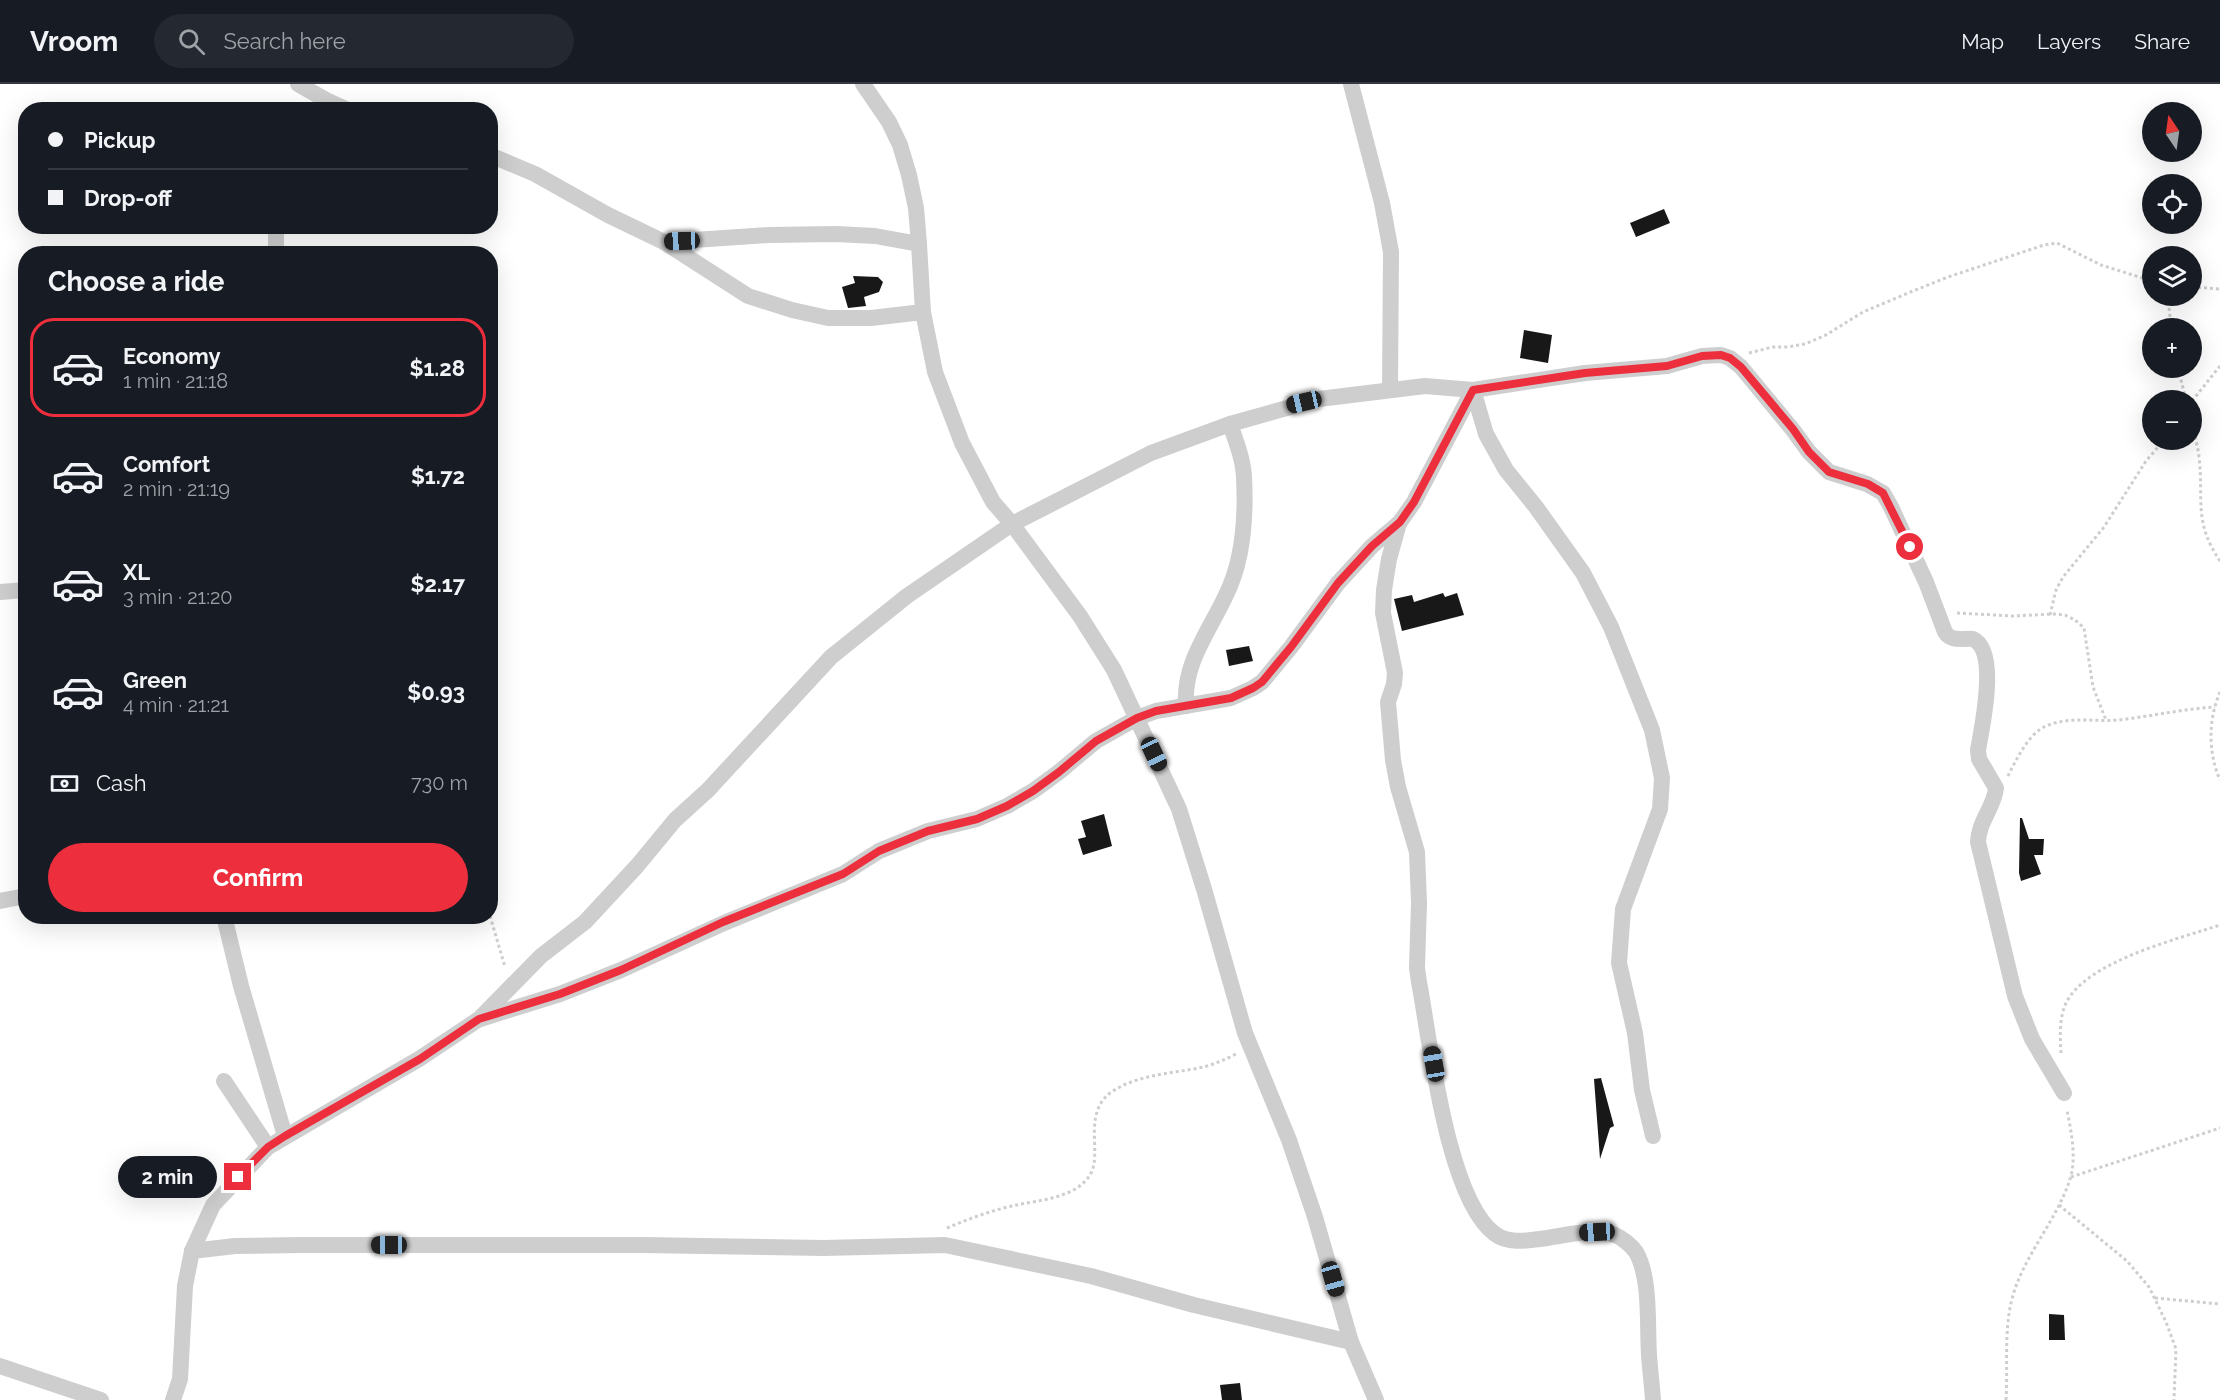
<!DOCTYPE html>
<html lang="en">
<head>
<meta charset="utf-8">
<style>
	body { margin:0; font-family:Raleway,sans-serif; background:#242831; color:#f1f3f6; height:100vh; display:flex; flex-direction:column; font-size:22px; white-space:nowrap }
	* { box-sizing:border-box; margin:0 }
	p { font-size:20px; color:#9ea1a6 }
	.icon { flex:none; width:33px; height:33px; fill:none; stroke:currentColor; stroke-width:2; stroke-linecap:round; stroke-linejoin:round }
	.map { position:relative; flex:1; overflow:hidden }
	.sheet { position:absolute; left:18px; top:162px; width:480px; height:678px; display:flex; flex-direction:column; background:#171b24; border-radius:24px; box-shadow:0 6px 24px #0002 }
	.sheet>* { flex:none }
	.top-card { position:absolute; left:18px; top:18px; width:480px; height:132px; border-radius:24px; box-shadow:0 6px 24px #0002; display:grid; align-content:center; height:132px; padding:0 30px; background:#171b24 }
	.needle { width:39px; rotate:347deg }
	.fabs { position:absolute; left:2142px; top:18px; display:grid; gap:12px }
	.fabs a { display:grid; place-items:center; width:60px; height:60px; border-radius:50%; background:#171b24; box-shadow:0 6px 24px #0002; font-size:30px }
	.end { position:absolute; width:27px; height:27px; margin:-14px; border:8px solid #ed2e3d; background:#fff; box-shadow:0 0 0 3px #fff }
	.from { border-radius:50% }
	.bubble { position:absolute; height:42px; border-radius:21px; background:#171b24; box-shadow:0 6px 24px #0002; font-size:20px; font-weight:700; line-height:42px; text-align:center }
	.car { position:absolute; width:18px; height:36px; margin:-18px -9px; border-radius:8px; box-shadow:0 0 4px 2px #0007; background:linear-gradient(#222 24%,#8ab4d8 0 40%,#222 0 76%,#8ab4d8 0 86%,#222 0) }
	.top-card b { display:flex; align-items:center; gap:21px; height:57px; font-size:22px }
	.top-card b+b { border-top:2px solid #363941 }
	.top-card i { width:15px; height:15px; background:#f1f3f6 }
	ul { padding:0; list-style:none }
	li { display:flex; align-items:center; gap:18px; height:99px; margin:0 12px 9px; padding:0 18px; border:3px solid transparent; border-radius:24px }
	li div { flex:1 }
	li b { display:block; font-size:22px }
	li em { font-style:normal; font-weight:700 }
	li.active { border-color:#ed2e3d }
	li>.icon { width:54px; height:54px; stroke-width:1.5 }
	h2 { padding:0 30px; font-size:27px; line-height:72px }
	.pay { display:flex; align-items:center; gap:15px; height:66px; padding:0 30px; font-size:22px }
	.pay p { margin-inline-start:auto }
	.action { display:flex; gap:12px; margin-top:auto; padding:12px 30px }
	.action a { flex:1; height:69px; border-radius:36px; background:#ed2e3d; color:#fff; font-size:24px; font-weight:700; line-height:69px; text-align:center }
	header { display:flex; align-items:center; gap:36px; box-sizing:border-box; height:84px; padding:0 30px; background:#171b24; border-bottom:2px solid #363941 }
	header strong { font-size:28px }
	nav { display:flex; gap:33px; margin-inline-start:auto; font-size:21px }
	.search { width:420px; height:54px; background:#242831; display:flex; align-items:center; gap:15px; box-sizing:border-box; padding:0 21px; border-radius:33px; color:#9ea1a6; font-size:22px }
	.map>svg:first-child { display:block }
</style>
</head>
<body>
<header>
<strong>Vroom</strong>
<div class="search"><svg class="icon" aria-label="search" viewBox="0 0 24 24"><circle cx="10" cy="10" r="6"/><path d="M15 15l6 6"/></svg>Search here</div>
<nav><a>Map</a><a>Layers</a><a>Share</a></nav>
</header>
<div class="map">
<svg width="2220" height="1316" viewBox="0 0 2220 1316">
	<rect width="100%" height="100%" fill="#fff"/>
	<g fill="#181818">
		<polygon points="1664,125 1670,139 1636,153 1630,139"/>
		<polygon points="853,192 878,193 883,198 879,208 864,213 866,222 848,224 842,203 855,199"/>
		<polygon points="1524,246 1552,251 1548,279 1520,274"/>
		<polygon points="1443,509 1445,513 1457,509 1464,531 1402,547 1394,515 1412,511 1414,518"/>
		<polygon points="1249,562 1253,577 1229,582 1226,566"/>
		<polygon points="1104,730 1112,762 1083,771 1078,755 1086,753 1081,737"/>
		<polygon points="2020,734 2022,734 2029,755 2044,755 2043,771 2034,771 2041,790 2021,797 2019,789"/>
		<polygon points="1601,994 1614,1042 1610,1044 1600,1075 1594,995"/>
		<polygon points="2049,1230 2064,1231 2065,1256 2049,1256"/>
		<polygon points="1240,1299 1242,1316 1222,1316 1220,1301"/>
	</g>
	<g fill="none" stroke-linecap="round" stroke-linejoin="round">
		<g stroke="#cecece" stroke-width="3" stroke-dasharray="3 3" stroke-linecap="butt">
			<polyline points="2192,203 2220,205"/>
			<polyline points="2168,212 2171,244"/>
			<polyline points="1749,269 1773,263 1788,263 1805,260 1826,251 1863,228 1913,207 1948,193 2044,161 2057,159 2101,181 2152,197"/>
			<polyline points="2178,284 2186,316"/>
			<polyline points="2192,317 2220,282"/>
			<path d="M2192,341C2194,351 2198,362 2199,373C2204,416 2193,437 2220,477"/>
			<polyline points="1957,529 2013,532 2054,530 2065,531 2075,536 2084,544 2093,603 2106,636"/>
			<polyline points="2050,531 2056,506 2063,493 2104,443 2146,377 2164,356"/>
			<path d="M2220,608C2208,636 2208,668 2220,696"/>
			<path d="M2008,692C2016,676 2029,649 2046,642C2070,632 2095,638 2119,636C2152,632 2183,625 2215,623"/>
			<polyline points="490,832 505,883"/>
			<path d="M2061,969C2060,953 2059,934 2066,919C2087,877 2178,855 2220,841"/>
			<polyline points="2071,1093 2220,1044"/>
			<polyline points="2059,1121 2127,1177 2149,1203 2166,1238 2176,1265 2174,1316"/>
			<path d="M947,1144C968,1135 990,1127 1012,1122C1037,1116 1075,1115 1090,1091C1103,1070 1082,1031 1110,1009C1134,992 1165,990 1193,985C1208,983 1222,977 1236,970"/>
			<polyline points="2155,1214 2220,1220"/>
			<path d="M2006,1316C2008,1284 2004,1250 2011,1219C2021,1174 2056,1139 2070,1095C2077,1074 2071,1047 2067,1026"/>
		</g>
		<g stroke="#cecece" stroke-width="16">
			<polyline points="298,0 326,16 348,26"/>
			<polyline points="863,0 889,38 900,61 909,91 916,124 919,160 923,228 935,288 962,359 993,418 1012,440 1080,532 1114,586 1179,725 1204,805 1245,949 1289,1056 1315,1133 1351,1258 1376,1316"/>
			<polyline points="1351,0 1382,119 1391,168 1390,306"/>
			<polyline points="490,71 535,90 608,131 664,158 769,151 836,150 875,152 919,160"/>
			<polyline points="276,142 276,170"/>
			<polyline points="664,158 748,212 792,226 828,234 871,234 923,228"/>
			<polyline points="1473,306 1486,350 1506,386 1536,423 1583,489 1611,543 1652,646 1662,694 1660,725 1623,825 1619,879 1635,949 1642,1006 1653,1052"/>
			<path d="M1399,439L1389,475L1384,506L1383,529L1395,589L1394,600L1388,618L1393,676L1398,703L1417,768L1419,819L1417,884L1419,898C1430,956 1447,1115 1495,1150C1510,1161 1530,1156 1547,1154C1569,1151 1594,1143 1615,1151C1622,1154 1631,1161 1636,1168C1651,1194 1647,1241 1649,1271C1650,1286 1652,1301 1653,1316"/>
			<polyline points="0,508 26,506"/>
			<path d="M1186,622C1183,579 1209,548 1226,511C1243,477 1246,431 1244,393C1243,375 1236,357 1230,340"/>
			<polyline points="0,817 26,812"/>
			<polyline points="224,832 241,902 285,1052"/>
			<polyline points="480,935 560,910 621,886 724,839 843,790 879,767 928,747 977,735 1007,722 1033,707 1059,688 1096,657 1137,634 1156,627 1231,614 1253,604 1262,598 1291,563 1338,499 1372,462 1400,438 1414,418 1473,306"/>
			<polyline points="224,997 268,1063"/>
			<polyline points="192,1167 235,1162 302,1161 643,1161 824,1164 945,1161 1091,1192 1194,1221 1351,1258"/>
			<polyline points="0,1282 101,1316"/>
			<path d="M173,1316L180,1295L185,1202L192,1167L213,1121L268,1063L419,975L479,935L541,872L585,838L637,782L675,736L708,706L831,573L907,512L1012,440L1151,369L1230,340L1319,315L1425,302L1473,306L1585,289L1667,282L1702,272L1721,271L1730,274L1741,283L1793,346L1809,368L1829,388L1867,400L1883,409L1891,423L1926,498L1945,548C1951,558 1962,554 1973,555C1999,567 1982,643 1978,666L1979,675L1996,704C1994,724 1979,736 1978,758L2015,912L2032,955L2064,1009"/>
		</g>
	</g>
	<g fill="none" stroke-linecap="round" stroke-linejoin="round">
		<polyline stroke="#ed2e3d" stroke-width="8" points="238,1093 268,1063 285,1052 420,975 479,935 560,910 621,886 723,838 843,790 879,767 928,747 977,735 1007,722 1033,707 1059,688 1096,657 1137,634 1156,627 1231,614 1253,604 1262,598 1291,563 1338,499 1372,462 1400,438 1414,418 1473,306 1585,289 1667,282 1702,272 1721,271 1730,274 1741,283 1793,345 1809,368 1829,388 1868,400 1883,409 1910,463"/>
	</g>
</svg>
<div class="fabs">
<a><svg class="needle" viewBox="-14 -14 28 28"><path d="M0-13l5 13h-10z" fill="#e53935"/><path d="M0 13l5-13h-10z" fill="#9ea1a6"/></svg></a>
<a><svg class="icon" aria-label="locate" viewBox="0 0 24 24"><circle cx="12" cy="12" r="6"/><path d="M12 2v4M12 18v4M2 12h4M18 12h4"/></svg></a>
<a><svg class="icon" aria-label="layers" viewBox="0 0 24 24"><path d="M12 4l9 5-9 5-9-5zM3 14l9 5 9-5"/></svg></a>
<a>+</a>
<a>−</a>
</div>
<i class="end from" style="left:1910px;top:463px"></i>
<i class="end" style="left:238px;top:1093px"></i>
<div class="bubble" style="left:118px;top:1072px;width:99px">2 min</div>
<i class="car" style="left:682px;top:157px;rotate:268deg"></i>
<i class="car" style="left:1304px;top:318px;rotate:257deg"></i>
<i class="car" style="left:1154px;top:670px;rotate:155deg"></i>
<i class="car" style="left:1434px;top:980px;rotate:350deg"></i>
<i class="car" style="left:1597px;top:1148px;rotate:267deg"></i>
<i class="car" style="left:389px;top:1161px;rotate:270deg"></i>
<i class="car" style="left:1333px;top:1195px;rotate:164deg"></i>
<div class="top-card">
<b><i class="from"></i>Pickup</b>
<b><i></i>Drop-off</b>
</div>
<section class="sheet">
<h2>Choose a ride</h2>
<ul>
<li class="active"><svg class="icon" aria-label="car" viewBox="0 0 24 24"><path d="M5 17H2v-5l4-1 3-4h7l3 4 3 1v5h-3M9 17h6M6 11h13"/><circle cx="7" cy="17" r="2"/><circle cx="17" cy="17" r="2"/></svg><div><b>Economy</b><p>1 min · 21:18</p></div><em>$1.28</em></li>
<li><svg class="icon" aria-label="car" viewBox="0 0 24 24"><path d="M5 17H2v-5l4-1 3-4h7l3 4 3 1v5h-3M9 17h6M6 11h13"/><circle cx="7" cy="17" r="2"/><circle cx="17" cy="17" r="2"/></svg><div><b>Comfort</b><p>2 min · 21:19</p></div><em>$1.72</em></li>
<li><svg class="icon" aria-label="car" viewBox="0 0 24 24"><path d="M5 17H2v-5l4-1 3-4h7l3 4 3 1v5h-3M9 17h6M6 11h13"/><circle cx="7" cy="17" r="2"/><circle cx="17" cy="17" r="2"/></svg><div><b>XL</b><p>3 min · 21:20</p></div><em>$2.17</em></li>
<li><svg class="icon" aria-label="car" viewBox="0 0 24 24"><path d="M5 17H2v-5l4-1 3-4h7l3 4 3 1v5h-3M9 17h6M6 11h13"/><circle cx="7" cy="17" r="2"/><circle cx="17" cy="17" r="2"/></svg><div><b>Green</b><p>4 min · 21:21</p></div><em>$0.93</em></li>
</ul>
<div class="pay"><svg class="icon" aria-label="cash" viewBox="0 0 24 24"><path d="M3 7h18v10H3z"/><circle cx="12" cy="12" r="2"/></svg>Cash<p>730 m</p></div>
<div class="action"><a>Confirm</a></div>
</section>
</div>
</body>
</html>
